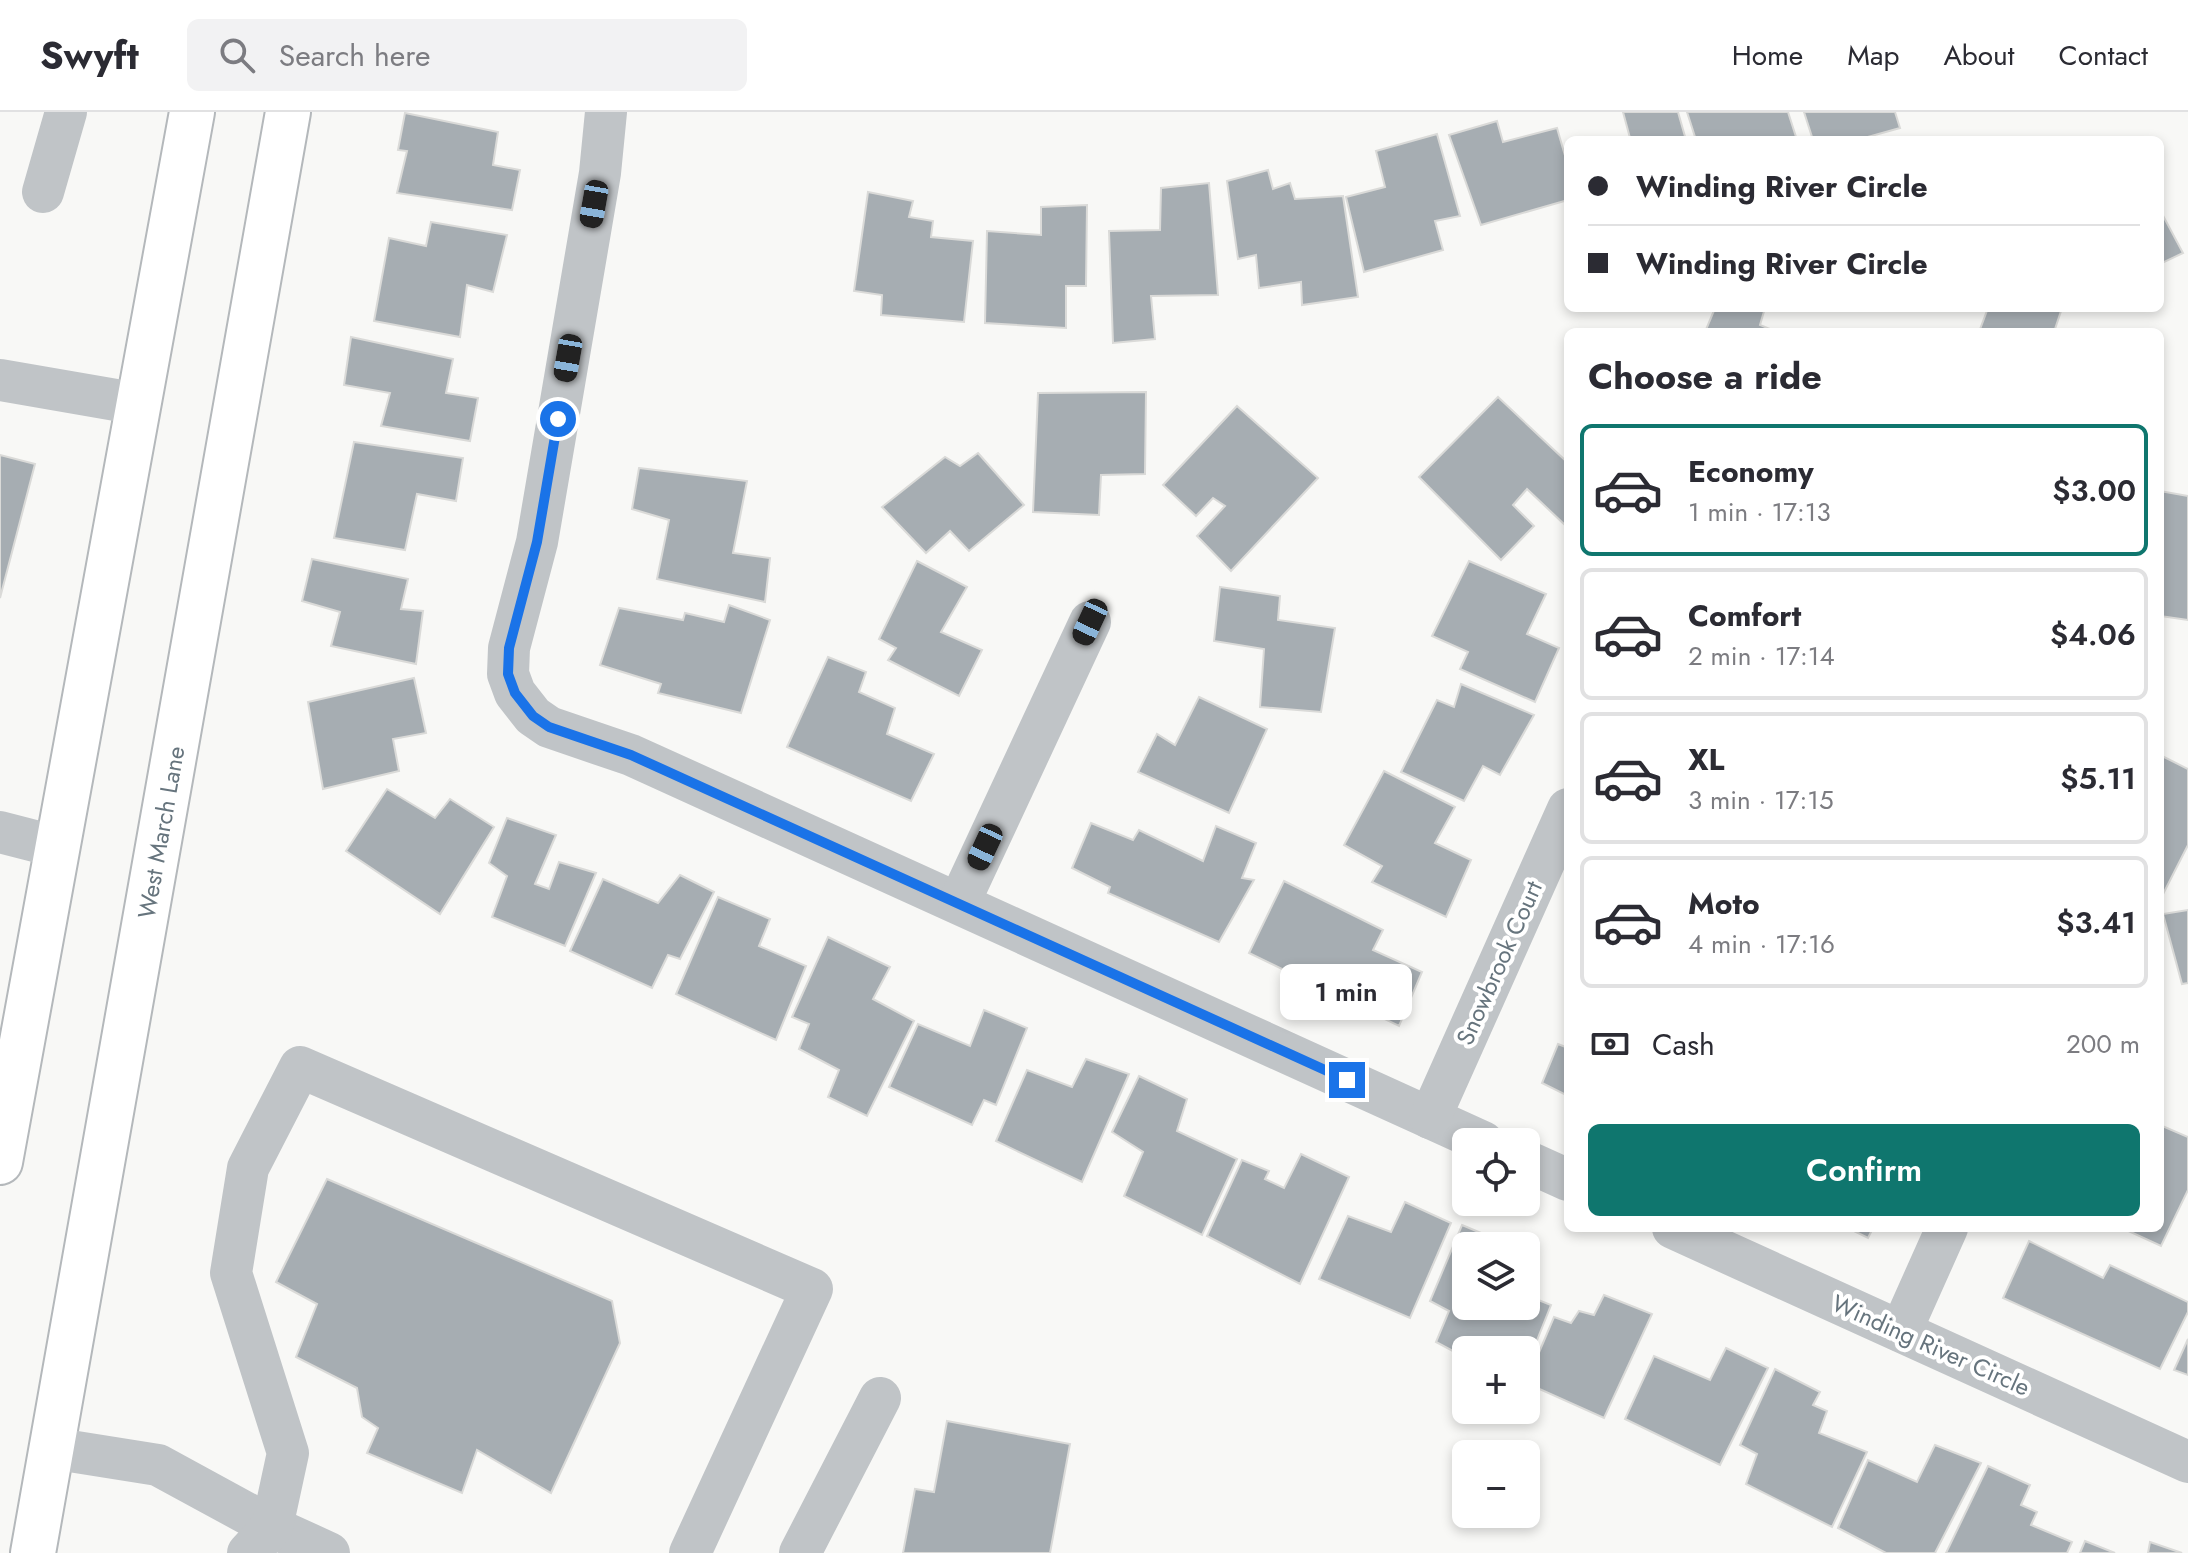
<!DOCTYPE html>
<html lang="en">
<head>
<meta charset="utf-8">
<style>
	body { margin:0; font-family:Jost,sans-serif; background:#f2f2f3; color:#2b2b33; height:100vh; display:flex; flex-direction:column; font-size:30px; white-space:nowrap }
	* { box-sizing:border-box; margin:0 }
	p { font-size:26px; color:#7c7c81 }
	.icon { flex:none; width:44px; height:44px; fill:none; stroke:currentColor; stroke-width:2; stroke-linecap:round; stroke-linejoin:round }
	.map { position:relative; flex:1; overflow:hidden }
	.details { position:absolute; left:1564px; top:216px; width:600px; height:904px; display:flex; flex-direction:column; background:#fff; border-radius:12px; box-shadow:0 4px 12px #0003 }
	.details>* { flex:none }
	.top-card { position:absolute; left:1564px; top:24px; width:600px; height:176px; border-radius:12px; box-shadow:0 4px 12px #0003; display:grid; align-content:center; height:176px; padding:0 24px; background:#fff }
	.fabs { position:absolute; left:1452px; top:1016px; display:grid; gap:16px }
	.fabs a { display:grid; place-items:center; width:88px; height:88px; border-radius:12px; background:#fff; box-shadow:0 4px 12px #0003; font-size:40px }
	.end { position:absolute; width:36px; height:36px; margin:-18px; border:10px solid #1a73e8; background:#fff; box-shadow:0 0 0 4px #fff }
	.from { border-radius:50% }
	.bubble { position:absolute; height:56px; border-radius:12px; background:#fff; box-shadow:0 4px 12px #0003; font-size:26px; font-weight:600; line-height:56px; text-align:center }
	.car { position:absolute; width:24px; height:48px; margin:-24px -12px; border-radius:10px; box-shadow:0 0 6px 2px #0007; background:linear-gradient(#222 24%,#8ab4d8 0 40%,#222 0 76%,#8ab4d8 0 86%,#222 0) }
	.top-card b { display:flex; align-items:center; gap:28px; height:76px; font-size:30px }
	.top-card b+b { border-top:2px solid #e1e1e2 }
	.top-card i { width:20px; height:20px; background:#2b2b33 }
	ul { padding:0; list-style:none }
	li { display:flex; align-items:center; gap:24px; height:132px; margin:0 16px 12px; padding:0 8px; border:4px solid #e1e1e2; border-radius:12px }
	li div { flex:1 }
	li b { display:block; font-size:30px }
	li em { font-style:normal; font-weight:600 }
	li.current { border-color:#0f766e }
	li>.icon { width:72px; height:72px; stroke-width:1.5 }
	h2 { padding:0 24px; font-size:36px; line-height:96px }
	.pay { display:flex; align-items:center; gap:20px; height:88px; padding:0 24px; font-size:30px }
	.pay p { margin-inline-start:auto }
	.button { display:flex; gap:16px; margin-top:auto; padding:16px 24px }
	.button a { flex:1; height:92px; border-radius:12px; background:#0f766e; color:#fff; font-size:32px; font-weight:600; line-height:92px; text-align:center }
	header { display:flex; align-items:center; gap:48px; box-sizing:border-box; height:112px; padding:0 40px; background:#fff; border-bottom:2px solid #e1e1e2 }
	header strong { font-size:38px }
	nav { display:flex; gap:44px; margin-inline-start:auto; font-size:28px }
	.search { width:560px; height:72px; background:#f2f2f3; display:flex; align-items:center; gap:20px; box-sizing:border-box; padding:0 28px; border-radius:12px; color:#7c7c81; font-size:30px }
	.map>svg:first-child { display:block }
</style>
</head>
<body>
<header>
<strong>Swyft</strong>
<div class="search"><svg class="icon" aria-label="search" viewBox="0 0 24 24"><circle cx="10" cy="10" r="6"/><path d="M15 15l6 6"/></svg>Search here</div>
<nav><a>Home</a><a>Map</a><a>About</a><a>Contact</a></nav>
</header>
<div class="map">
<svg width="2188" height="1441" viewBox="0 0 2188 1441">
	<rect width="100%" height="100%" fill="#f8f8f6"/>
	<g fill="#a6adb2" stroke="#dadad8" stroke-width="2">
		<polygon points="1623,0 1678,0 1686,28 1622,28 1630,26"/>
		<polygon points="1687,0 1788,0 1797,28 1696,28"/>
		<polygon points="1804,0 1895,0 1900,16 1857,28 1813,28"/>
		<polygon points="405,1 498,20 493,53 520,58 512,98 397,81 407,39 398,38"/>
		<polygon points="1497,9 1503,30 1557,16 1568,54 1568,88 1481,113 1449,23"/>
		<polygon points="1437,22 1460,104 1435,109 1443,138 1364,160 1346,85 1385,75 1376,39"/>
		<polygon points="1268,58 1273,77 1290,71 1295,87 1343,84 1358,185 1302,193 1301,170 1259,176 1256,143 1238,147 1227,69"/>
		<polygon points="1209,71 1218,183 1151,184 1155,227 1113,231 1109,119 1160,118 1161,76"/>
		<polygon points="868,80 913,89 909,105 933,109 931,125 973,129 964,210 881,203 882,183 854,179"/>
		<polygon points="1087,93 1086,174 1066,174 1066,216 985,211 987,119 1041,123 1041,95"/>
		<polygon points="2160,98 2183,141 2160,152"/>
		<polygon points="431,110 507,123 493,180 467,173 460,225 374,209 389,126 426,134"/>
		<polygon points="1715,196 1765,196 1760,213 1777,220 1705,220"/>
		<polygon points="1988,196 2062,196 2054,220 1979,220"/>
		<polygon points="351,225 453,247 446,281 478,286 470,329 381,314 390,281 344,273"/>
		<polygon points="1146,280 1145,362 1101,363 1099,403 1033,400 1038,281"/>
		<polygon points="1498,285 1568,351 1568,410 1565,413 1527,377 1513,393 1534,414 1501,448 1419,365"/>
		<polygon points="1237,294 1318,366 1231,459 1197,424 1225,394 1213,386 1196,404 1163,373"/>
		<polygon points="354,330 463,346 456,389 417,382 405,438 334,426"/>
		<polygon points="978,341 1024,393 969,439 950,419 926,441 882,395 945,345 960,354"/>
		<polygon points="0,343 35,352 0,486"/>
		<polygon points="639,356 747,369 733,441 770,446 765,490 657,467 669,408 632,397"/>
		<polygon points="2160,379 2188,384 2188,508 2160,504"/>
		<polygon points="312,447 408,467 401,497 423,499 416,552 331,534 340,500 302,489"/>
		<polygon points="917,449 967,475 941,520 982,538 959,584 888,548 896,536 879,527"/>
		<polygon points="1469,449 1546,482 1527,522 1559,536 1535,590 1460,557 1468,540 1432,524"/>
		<polygon points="1220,475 1280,484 1278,508 1335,516 1321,600 1260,595 1264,537 1214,529"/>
		<polygon points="729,493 770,508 741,601 658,581 661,572 600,553 619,496 683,508 685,501 724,510"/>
		<polygon points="828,545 866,560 859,580 895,596 887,622 934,642 911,689 787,635"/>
		<polygon points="414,566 426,621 393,627 399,659 323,677 308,590"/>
		<polygon points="1461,572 1534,603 1500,663 1483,654 1464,689 1401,660 1437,588 1454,595"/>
		<polygon points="1199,585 1267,617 1229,701 1138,660 1157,622 1175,633"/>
		<polygon points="2160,643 2188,657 2188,733 2160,788"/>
		<polygon points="1384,659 1455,695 1435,731 1471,748 1446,805 1372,770 1382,754 1344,733"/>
		<polygon points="387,677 435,706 450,687 494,715 440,802 346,739"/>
		<polygon points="507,706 556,723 535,772 549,777 559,750 596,761 565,834 492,805 507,764 489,751"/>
		<polygon points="1091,711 1133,728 1139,718 1203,749 1216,714 1256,731 1242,766 1254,768 1219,830 1108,781 1110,775 1072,756"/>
		<polygon points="680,763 714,780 680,847 668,843 652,876 570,839 603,767 658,791"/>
		<polygon points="1284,769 1383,818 1373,838 1422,860 1399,914 1249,841"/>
		<polygon points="718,785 770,807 759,834 806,854 776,928 676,882"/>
		<polygon points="2188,798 2188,871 2182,872 2163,802"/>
		<polygon points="828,825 890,855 873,887 914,909 867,1004 828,985 839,958 799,937 809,912 792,905"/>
		<polygon points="984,898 1027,916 996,993 984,988 972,1013 889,975 918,912 970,934"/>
		<polygon points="1558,932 1568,936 1568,984 1542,971"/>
		<polygon points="1086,947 1129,962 1082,1070 996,1029 1027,958 1072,975"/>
		<polygon points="1139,964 1187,987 1177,1019 1237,1047 1202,1123 1124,1084 1143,1040 1112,1020"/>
		<polygon points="2160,1013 2188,1025 2188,1078 2161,1134 2122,1116 2160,1116"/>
		<polygon points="1301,1042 1349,1065 1300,1172 1207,1124 1242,1048 1269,1059 1265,1067 1284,1076"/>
		<polygon points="327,1067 612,1189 620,1231 551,1381 477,1338 462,1381 367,1341 378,1316 362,1305 357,1276 296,1245 317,1192 276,1170"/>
		<polygon points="1405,1090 1451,1111 1410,1206 1319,1167 1348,1104 1391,1120"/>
		<polygon points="1462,1113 1512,1134 1466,1134 1466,1194 1526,1194 1526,1183 1551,1193 1526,1256 1526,1238 1466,1238 1466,1246 1436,1230 1449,1199 1430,1189"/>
		<polygon points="1848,1116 1873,1116 1868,1126"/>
		<polygon points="2029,1129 2103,1166 2110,1153 2188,1190 2188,1200 2160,1257 2003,1186"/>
		<polygon points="1604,1183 1652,1202 1604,1306 1526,1271 1554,1205 1571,1211 1579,1199 1594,1203"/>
		<polygon points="2188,1227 2188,1263 2174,1258"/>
		<polygon points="1726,1236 1768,1256 1720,1353 1625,1307 1654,1244 1710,1268"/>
		<polygon points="1775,1257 1820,1280 1813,1293 1827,1299 1819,1321 1867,1340 1832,1415 1746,1372 1757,1342 1740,1333"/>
		<polygon points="947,1309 1070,1332 1050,1441 903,1441 915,1377 934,1380"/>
		<polygon points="1935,1333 1981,1351 1935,1441 1886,1441 1838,1416 1868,1348 1917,1370"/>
		<polygon points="1988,1354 2030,1373 2021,1393 2037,1400 2031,1413 2072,1430 2067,1441 1946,1441"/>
		<polygon points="2085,1429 2115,1441 2080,1441"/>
		<polygon points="2150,1430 2182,1441 2148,1441"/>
	</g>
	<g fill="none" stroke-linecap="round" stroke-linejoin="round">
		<defs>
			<g id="major">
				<polyline points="0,1050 192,0"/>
				<path id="s1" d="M33,1441L288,0"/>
			</g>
		</defs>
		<use href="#major" stroke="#b4b8bb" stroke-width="48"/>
		<g stroke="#c0c4c7" stroke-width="42">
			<polyline points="606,0 600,61 537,430 509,536 508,562 515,581 533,604 549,615 631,643 1483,1030"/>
			<polyline points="43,80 66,0"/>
			<polyline points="0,268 139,292"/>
			<polyline points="0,720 58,735"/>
			<polyline points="959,791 1090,510"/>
			<polyline points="1430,1006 1568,697"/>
			<polyline points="1526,1049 1568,1068"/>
			<polyline points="1673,1116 2188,1350"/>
			<polyline points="1901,1219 1947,1116"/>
			<polyline points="51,1336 158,1353 272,1415 329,1441"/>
			<polyline points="248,1441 272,1415 288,1341 231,1161 248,1056 300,955 812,1177 690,1441"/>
			<polyline points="800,1441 880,1286"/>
		</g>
		<use href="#major" stroke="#fff" stroke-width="44"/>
	</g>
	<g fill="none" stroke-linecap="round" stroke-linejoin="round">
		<polyline stroke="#1a73e8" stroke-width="10" points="558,307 537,430 509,536 508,562 515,581 533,604 549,615 631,643 1347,968"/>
	</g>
	<g text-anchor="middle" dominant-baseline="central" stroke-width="8" stroke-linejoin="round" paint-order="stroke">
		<g font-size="24" fill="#66747d" stroke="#fff">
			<text stroke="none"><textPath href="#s1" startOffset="732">West March Lane</textPath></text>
			<text transform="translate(1499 851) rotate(-66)">Snowbrook Court</text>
			<text transform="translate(1931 1233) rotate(24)">Winding River Circle</text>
		</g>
	</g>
</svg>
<div class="fabs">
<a><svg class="icon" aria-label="locate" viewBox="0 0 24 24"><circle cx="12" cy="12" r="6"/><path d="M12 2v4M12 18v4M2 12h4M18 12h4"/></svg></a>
<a><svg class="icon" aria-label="layers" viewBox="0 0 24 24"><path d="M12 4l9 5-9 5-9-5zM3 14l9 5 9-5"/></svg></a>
<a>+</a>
<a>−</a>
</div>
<i class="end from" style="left:558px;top:307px"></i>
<i class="end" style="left:1347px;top:968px"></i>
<div class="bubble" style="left:1280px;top:852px;width:132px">1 min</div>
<i class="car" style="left:594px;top:92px;rotate:190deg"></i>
<i class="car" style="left:568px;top:246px;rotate:190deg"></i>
<i class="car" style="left:1090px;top:510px;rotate:205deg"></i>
<i class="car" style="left:985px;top:735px;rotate:205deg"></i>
<div class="top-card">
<b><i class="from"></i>Winding River Circle</b>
<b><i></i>Winding River Circle</b>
</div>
<section class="details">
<h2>Choose a ride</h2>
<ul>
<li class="current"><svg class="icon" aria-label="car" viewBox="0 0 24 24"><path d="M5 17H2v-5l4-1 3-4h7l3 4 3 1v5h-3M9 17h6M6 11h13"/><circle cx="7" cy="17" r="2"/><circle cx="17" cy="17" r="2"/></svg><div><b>Economy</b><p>1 min · 17:13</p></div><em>$3.00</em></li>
<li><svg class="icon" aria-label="car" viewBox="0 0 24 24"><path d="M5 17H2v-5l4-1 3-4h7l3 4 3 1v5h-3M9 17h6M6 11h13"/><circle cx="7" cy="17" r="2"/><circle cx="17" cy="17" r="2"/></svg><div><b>Comfort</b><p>2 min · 17:14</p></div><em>$4.06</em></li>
<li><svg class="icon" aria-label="car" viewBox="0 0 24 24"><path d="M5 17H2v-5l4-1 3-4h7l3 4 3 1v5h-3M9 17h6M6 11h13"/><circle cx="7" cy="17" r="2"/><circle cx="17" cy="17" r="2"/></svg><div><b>XL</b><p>3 min · 17:15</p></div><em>$5.11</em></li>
<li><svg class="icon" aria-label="car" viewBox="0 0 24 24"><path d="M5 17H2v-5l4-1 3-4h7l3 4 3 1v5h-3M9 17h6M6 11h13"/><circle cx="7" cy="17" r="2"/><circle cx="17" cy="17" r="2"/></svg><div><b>Moto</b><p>4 min · 17:16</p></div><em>$3.41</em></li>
</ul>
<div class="pay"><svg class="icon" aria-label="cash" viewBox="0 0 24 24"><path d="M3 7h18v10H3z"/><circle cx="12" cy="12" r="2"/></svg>Cash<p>200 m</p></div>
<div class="button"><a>Confirm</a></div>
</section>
</div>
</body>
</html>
